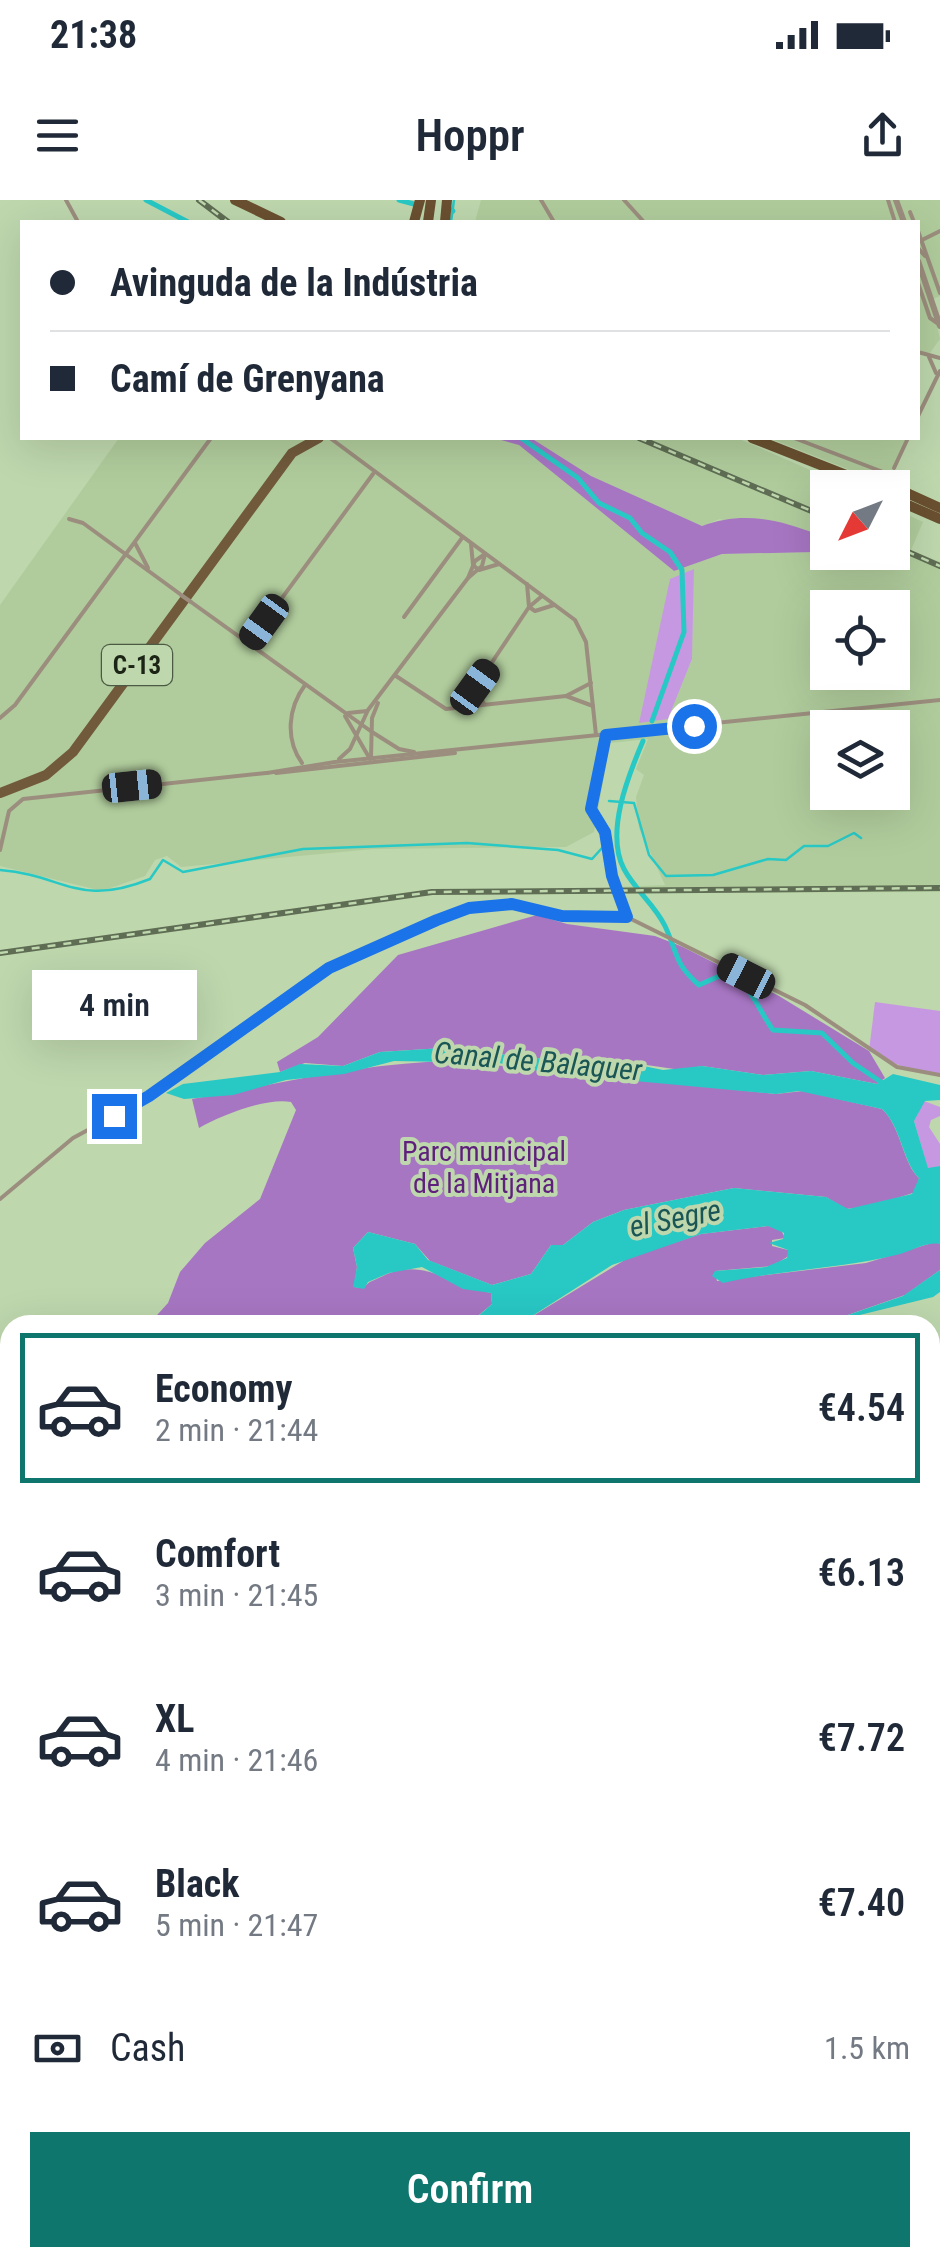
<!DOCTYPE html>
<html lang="en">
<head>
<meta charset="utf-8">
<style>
	body { margin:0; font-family:"Roboto Condensed",sans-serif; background:#f2f2f3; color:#1f2937; height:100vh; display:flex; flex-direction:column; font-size:38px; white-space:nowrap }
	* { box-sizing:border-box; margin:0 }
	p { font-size:32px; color:#747a83 }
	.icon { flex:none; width:55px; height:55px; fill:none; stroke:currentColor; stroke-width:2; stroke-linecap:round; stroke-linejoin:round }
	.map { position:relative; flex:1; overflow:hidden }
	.details { position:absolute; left:0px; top:1115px; width:940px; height:952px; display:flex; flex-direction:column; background:#fff; border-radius:30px 30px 0 0; box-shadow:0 10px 40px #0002 }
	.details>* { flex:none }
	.guide { position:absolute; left:20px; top:20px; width:900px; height:220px; border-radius:0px; box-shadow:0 10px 40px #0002; display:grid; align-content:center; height:220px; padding:0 30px; background:#fff }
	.needle { width:65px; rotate:228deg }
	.fabs { position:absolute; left:810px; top:270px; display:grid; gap:20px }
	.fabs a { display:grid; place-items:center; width:100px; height:100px; border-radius:0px; background:#fff; box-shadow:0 10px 40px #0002; font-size:50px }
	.end { position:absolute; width:45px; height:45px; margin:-22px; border:12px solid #1a73e8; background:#fff; box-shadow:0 0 0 5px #fff }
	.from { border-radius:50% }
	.bubble { position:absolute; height:70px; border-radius:0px; background:#fff; box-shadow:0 10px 40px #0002; font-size:32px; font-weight:600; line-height:70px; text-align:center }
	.car { position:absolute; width:30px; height:60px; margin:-30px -15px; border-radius:12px; box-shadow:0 0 8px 2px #0007; background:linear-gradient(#222 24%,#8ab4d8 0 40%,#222 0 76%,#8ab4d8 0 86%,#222 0) }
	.guide b { display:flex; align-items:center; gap:35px; height:95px; font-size:38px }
	.guide b+b { border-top:2px solid #e0e1e3 }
	.guide i { width:25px; height:25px; background:#1f2937 }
	ul { padding:18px 0 0; list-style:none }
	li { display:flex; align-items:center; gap:30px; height:150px; margin:0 20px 15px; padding:0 10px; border:5px solid transparent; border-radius:0px }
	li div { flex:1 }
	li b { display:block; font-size:38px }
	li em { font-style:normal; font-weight:600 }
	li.selected { border-color:#0f766e }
	li>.icon { width:90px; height:90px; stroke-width:1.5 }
	.pay { display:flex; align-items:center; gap:25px; height:110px; padding:0 30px; font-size:38px }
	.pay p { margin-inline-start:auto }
	.primary-button { display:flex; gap:20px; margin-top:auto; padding:20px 30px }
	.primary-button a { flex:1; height:115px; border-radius:0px; background:#0f766e; color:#fff; font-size:40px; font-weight:600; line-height:115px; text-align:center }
	.status { display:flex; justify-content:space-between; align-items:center; height:70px; padding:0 50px; background:#fff; direction:ltr }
	.status svg { height:28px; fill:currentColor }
	header { display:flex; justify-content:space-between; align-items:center; height:130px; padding:0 30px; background:#fff; font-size:45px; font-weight:600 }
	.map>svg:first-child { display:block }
</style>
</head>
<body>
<div class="status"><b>21:38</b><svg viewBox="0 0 49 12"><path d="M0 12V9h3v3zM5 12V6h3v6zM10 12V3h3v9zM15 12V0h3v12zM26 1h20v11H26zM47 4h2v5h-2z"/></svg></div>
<header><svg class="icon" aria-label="menu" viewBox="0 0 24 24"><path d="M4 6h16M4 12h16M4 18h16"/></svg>Hoppr<svg class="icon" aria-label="share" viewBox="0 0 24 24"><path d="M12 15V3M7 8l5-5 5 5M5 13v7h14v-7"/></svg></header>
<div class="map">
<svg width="940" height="2067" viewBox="0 0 940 2067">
	<rect width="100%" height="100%" fill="#bed7ad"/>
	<g fill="#b0cc9c" fill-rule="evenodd">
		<polygon points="481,0 940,0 940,96 931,100 940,139 929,154 918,149 918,22 475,22"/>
		<path d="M119,238H494L518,244L674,371L722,354L816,352L720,319L702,326L659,310L591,276L531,238H737L849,287L828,288V352H892L893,308L923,322L911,350L940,362V692L620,693L617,687L665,685L639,628L636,597L644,575L636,569L648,539L610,543L594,632L566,647L373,649L181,667L167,656L155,660L145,676L102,691L0,666V405ZM693,370L692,459L668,519ZM828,408H892V472H828ZM828,528H892V592H828Z"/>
		<polygon points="769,238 908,238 886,284"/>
	</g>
	<g fill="#c798e2">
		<polygon points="694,369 692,459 668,519 639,523 670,379"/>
		<polygon points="875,802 940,811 940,874 903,867 869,851"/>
		<polygon points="924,901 940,907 940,916 931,920 929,927 940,944 940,966 928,969 914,921"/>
		<polygon points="940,1967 940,2067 818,2067 813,2058 930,2058 930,1969"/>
		<polygon points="431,2058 635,2058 633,2067 425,2067"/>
	</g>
	<g fill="#a776c3">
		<path d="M494,238H531L591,276L702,326C741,311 778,319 816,334V352L722,354L674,371L519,245Z"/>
		<polygon points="537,715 567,724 655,736 683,747 779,796 869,851 885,878 877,884 811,871 763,875 702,866 681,870 619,861 602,865 443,848 380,852 343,866 305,863 280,872 277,862 318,837 398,755"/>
		<path d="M455,861L776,894L803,891L882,909C901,926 903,964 919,978L916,992L872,1006L846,1009L826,997L734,988L624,1010L593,1022L563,1045H551L531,1074L492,1085L430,1061L415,1044L368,1032L353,1048L357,1067L354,1087L364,1088C369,1080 374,1081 383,1076C423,1056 452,1086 491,1093L492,1104L467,1125H148L168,1103L180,1072L205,1043L260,999L296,910L291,902C267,897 220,916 199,928L192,899C278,884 366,862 455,861Z"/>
		<polygon points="768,1026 780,1028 785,1038 772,1040 772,1046 788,1050 790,1055 773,1066 715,1071 717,1081 866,1063 935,1042 940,1044 940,1070 905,1095 819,1125 518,1125 628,1058 701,1034"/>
	</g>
	<g fill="#28c8c5">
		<path d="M443,848L602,865L619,861L663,870L702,866L763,875L811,871L877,884L893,874L940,885V900L925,901L914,921L928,968L940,966V1044C925,1041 911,1052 896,1055C839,1069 778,1070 723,1083L712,1076L715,1071L766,1067L787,1058L788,1050L769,1043L783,1039L784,1033L768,1026L701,1034L612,1065L518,1125H468L492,1104L491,1093L463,1089L422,1067L389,1073L368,1082L364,1089L353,1087L357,1067L353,1048L368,1032L415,1044L428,1060L492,1085L531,1074L551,1045H563L593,1022L624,1010L734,988L826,997L848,1009L912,994L919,978C903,963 901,926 882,909L799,891L776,894L635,881L625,876L529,870L499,863L394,861L344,874L286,880L233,895L184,899L166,893L183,884L280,872L300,864L343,866L380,852Z"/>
		<polygon points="940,1070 940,1092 933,1097 819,1125 903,1096"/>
	</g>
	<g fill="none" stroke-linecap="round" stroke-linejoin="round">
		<g stroke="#28c8c5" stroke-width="2.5">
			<polyline points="451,22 454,0"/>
			<polyline points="609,601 634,603 649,655 666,676 713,675 768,659 786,660 804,646 828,646 854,633 861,638"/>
			<path d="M0,670C64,675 78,708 150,679L163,660L183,672L303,649L467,643L558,650L592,659L602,648"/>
		</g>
		<g stroke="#28c8c5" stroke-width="5">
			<polyline points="146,0 188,22"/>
			<polyline points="399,0 414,4"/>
			<polyline points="452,10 453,11"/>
			<polyline points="521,238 578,278 599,303 630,318 642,333 670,352 682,370 684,432 652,521"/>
			<path d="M643,541C628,576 605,633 624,669C635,690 655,705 665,726C678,754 674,763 699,785L724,774C753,785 756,806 773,830L822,833L853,863L884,884"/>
		</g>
		<g stroke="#9c8e7e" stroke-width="4">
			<polyline points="66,0 78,22"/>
			<polyline points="541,0 554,22"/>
			<polyline points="624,0 644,22"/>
			<polyline points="888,0 895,22"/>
			<polyline points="910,12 914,22"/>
			<polyline points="918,31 940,93"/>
			<polyline points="922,40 940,31"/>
			<polyline points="918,48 925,56"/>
			<polyline points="918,83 930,118 940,125"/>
			<polyline points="918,152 940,158"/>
			<polyline points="929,157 936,173"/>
			<polyline points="918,216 940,171"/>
			<polyline points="330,238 575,420 586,442 596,535"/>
			<polyline points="794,238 883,272 907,293"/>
			<polyline points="894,268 908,238"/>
			<polyline points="69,319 83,323 180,394"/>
			<polyline points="135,343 148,368"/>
			<polyline points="471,344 473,365 479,370 499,364"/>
			<polyline points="468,378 475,361 485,354"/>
			<polyline points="527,384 529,407 535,411 554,405"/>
			<polyline points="191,402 372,532 399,549 414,552"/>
			<polyline points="404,417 462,338"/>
			<polyline points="249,443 373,274"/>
			<polyline points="396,476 446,509 566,496 593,506"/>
			<polyline points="475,487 484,504"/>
			<polyline points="566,496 591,483"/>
			<polyline points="462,507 529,407 542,396"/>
			<polyline points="348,513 367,511"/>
			<polyline points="345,516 370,559"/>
			<polyline points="0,518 15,505 211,238"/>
			<polyline points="606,535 591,609 606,634 612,675 627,715"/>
			<polyline points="371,557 372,518 378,503"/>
			<polyline points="339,559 350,549 368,510 468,378 482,366 485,354"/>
			<path d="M302,563C285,539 288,508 305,485"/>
			<polyline points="267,573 335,562 940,500"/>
			<polyline points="276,573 455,553"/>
			<polyline points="0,650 9,611 23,599 266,573"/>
			<polyline points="0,999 73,938 149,897 329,768 475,707 517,704 562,716 627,717 805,805 897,867 940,875"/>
			<polyline points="930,1227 931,1216 940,1215"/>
			<polyline points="930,1251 940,1251"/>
			<polyline points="930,1292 940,1292"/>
			<polyline points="932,1394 932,1331"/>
			<polyline points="930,1492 940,1492"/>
			<polyline points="930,1661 940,1658"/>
			<polyline points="932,1710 936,1690"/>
			<polyline points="930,1713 940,1698"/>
			<polyline points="930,1845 940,1851"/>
			<polyline points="930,1857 940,1864"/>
			<polyline points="0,1956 10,1958"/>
			<polyline points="713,2058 729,2067"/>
			<polyline points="703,2067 714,2058"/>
			<polyline points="745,2067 750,2058"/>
			<polyline points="759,2067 761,2058"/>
		</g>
		<g stroke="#9c8e7e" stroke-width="6">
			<polyline points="896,0 904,22"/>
			<polyline points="918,61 940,126"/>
			<polyline points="930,1176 940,1172"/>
			<polyline points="930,1184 940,1178"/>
			<polyline points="930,1433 940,1437"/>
			<polyline points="930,1443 940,1447"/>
		</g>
		<g stroke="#837058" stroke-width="8">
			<polyline points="930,1547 940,1547"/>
			<polyline points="930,1555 940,1555"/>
			<polyline points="930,1690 940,1690"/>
			<polyline points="247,2067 250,2058"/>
		</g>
		<g stroke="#715a3c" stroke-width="10">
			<polyline points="0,593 46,575 73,552 292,253 319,238"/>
			<polyline points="0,1548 10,1550"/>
		</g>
		<g stroke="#6a5030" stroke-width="10">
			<polyline points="235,0 281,22"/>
			<polyline points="414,22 420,0"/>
			<polyline points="428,22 431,0"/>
			<polyline points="445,22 447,0"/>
			<polyline points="752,238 879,288"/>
			<polyline points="907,293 940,308"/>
			<polyline points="892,298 940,319"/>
		</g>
		<defs>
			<g id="rail">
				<polyline points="199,0 228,22"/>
				<polyline points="639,238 828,318"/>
				<polyline points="892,345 940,366"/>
				<polyline points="0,753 432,692 940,688"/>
			</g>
		</defs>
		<use href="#rail" stroke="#5e6d53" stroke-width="6"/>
		<use href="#rail" stroke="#bed7ad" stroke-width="2.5" stroke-dasharray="8" stroke-linecap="butt"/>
		<polyline stroke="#9c8e7e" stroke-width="4" points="181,395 191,402"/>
	</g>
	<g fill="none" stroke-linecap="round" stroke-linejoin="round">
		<polyline stroke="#1a73e8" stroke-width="12" points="114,916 149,896 329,768 437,720 469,708 512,704 562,716 627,717 612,676 605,632 591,609 606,535 694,526"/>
	</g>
	<g text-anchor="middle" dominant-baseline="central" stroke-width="8" stroke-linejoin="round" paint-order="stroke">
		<rect fill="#bed7ad" stroke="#4d5a43" stroke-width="2.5" x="102" y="445" width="70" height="40" rx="8"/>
		<g font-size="25" font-weight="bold" fill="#1c2515">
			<text x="137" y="465">C-13</text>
		</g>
		<g font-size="28" fill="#5f207d" stroke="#bed7ad">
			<text x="484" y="951">Parc municipal<tspan x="484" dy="32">de la Mitjana</tspan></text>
		</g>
		<g font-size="30" font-style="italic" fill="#195655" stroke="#bed7ad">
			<text transform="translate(538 861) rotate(5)">Canal de Balaguer</text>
			<text transform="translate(675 1018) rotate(-11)">el Segre</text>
		</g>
	</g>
</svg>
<div class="fabs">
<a><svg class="needle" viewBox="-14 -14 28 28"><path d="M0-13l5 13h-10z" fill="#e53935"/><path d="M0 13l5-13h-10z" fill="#747a83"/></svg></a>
<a><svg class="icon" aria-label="locate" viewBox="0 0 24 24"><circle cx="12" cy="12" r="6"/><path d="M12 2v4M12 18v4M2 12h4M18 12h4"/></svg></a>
<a><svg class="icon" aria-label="layers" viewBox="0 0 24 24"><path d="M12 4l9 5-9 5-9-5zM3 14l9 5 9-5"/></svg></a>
</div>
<i class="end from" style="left:694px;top:526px"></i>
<i class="end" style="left:114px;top:916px"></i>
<div class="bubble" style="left:32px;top:770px;width:165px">4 min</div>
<i class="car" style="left:264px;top:422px;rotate:216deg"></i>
<i class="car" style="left:475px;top:487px;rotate:36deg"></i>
<i class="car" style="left:132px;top:586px;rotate:84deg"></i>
<i class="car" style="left:746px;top:776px;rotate:297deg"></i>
<div class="guide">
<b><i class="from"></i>Avinguda de la Indústria</b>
<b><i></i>Camí de Grenyana</b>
</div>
<section class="details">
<ul>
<li class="selected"><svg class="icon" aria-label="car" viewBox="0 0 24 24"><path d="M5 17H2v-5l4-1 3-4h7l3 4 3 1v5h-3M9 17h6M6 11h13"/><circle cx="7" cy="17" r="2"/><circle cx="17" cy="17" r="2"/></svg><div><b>Economy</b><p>2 min · 21:44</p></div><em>€4.54</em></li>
<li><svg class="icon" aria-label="car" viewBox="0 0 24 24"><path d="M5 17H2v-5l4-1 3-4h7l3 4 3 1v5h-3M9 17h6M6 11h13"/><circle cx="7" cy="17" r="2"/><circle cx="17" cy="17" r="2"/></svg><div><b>Comfort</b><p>3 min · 21:45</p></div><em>€6.13</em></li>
<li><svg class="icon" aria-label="car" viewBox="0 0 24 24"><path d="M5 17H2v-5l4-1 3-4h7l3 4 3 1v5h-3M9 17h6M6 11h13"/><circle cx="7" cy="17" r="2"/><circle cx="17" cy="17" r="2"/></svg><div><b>XL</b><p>4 min · 21:46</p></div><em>€7.72</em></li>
<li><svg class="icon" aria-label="car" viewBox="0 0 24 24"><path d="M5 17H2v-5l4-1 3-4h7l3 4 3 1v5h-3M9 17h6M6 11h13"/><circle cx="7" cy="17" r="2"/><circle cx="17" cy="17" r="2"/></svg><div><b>Black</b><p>5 min · 21:47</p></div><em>€7.40</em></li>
</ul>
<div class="pay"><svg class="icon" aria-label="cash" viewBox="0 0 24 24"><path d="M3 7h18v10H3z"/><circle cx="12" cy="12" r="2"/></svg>Cash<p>1.5 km</p></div>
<div class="primary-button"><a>Confirm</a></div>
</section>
</div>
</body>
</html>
